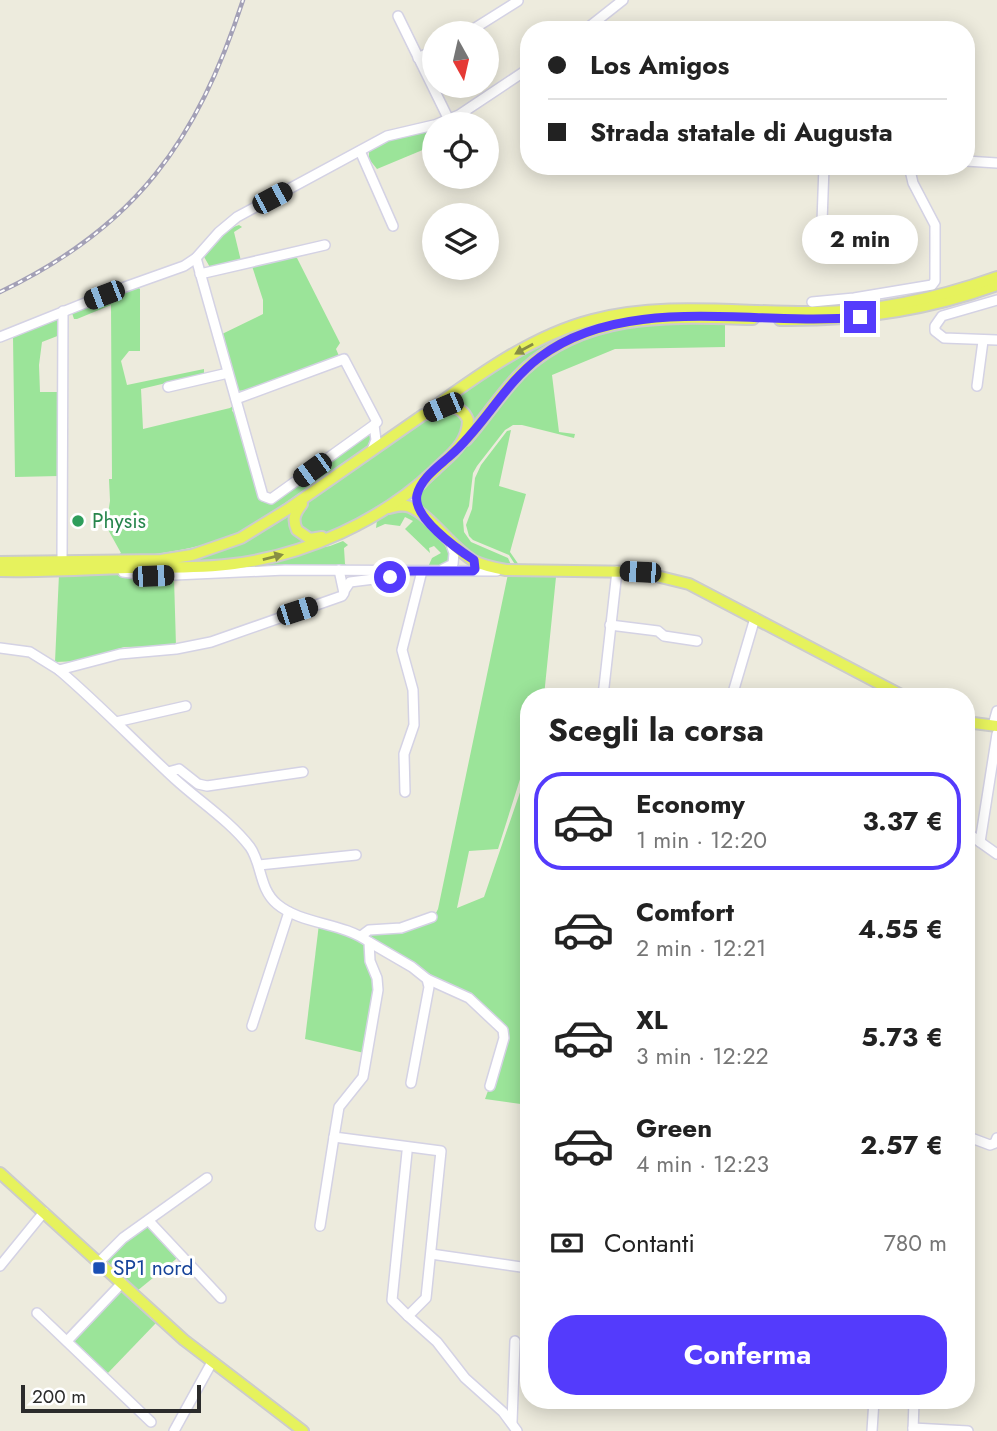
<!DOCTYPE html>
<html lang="it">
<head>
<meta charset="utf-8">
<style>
	body { margin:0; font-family:Jost,sans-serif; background:#f2f2f2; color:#222; height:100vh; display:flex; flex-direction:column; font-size:26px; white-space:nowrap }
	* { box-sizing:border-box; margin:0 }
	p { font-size:23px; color:#767676 }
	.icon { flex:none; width:38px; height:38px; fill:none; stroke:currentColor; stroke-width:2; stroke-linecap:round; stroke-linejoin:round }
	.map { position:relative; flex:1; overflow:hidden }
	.panel { position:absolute; left:520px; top:688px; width:455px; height:721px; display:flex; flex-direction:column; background:#fff; border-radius:28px; box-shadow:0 4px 18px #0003 }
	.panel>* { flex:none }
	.hud { position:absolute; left:520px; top:21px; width:455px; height:154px; border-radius:28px; box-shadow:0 4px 18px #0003; display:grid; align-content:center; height:154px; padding:0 28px; background:#fff }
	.needle { width:46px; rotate:172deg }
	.controls { position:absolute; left:422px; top:21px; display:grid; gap:14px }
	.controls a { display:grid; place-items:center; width:77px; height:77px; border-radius:50%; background:#fff; box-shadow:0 4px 18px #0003; font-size:35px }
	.scale { position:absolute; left:21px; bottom:18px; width:180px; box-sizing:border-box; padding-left:7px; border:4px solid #2b2b2b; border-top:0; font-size:19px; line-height:24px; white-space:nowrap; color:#2b2b2b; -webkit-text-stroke:5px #fff; paint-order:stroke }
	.end { position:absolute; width:32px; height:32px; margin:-16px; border:9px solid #543bfc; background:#fff; box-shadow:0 0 0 4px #fff }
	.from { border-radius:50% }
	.bubble { position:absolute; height:49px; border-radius:24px; background:#fff; box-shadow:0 4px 18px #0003; font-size:23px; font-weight:700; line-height:49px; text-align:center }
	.car { position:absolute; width:21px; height:42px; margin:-21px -10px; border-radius:9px; box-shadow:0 0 5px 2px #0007; background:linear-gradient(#222 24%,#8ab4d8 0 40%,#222 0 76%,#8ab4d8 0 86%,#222 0) }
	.hud b { display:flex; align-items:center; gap:24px; height:66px; font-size:26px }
	.hud b+b { border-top:2px solid #e0e0e0 }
	.hud i { width:18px; height:18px; background:#222 }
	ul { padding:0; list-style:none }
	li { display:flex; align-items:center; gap:21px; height:98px; margin:0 14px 10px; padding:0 14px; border:4px solid transparent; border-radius:28px }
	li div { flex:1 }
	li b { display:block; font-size:26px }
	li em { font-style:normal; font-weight:700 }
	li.current { border-color:#543bfc }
	li>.icon { width:63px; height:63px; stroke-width:1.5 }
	h2 { padding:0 28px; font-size:32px; line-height:84px }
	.pay { display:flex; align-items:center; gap:18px; height:77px; padding:0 28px; font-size:26px }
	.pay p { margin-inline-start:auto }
	.cta { display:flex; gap:14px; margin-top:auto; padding:14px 28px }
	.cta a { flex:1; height:80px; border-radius:28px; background:#543bfc; color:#fff; font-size:28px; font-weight:700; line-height:80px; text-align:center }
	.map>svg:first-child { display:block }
</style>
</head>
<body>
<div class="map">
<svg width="997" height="1431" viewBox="0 0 997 1431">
	<rect width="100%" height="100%" fill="#edebdd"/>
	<g fill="#9be499">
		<path d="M434,130V149H425L377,169L369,159V150C389,137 411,133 434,130Z"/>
		<path d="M239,225L242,227L234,232L241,261L211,269L203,255C213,243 224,229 239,225Z"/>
		<polygon points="291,256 297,258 340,343 336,349 339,356 250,390 236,391 220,335 263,314 263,300 252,266"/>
		<path d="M138,287L140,289V351H129L121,361L127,385L204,369V374L141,389L143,429L230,408L234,405L232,411L237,415L261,501L267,503L274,501L368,435L371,436L369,445L249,528C206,548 163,555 115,557L121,553L106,526L110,501L109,479H112L111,305L77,319H74L72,313L123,291Z"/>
		<polygon points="60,318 60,335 42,342 39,365 40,392 60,392 59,476 15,477 13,337"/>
		<path d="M602,323L565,336L473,426L449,403V399C497,368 545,335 602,323Z"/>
		<path d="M651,323H725V347L615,349L552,375L559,432L575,434L574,438L522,425H513L505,430L477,466L473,473L469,506L463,520L464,532L471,542L508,558L512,567C468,559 455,540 424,510L420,502L422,492L479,432L521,379L548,356L591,334Z"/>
		<path d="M454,410L463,420C463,423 463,427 462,431C453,460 345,535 315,535C310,536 304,532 300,530V510L309,501L437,412Z"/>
		<polygon points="511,430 499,486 526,494 510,552 519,565 516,566 509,555 473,540 469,536 466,525 472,509 475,478 481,465 507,431"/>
		<path d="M398,508C415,511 449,541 450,559C446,567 437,567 428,567L432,558L441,553L434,546L429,548L430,553L405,529L413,521L405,517L400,526L385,524L376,528L377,520Z"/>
		<polygon points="290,513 296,536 306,542 305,545 233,561 179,563 209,554"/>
		<polygon points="343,541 348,545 344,548 345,564 349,567 208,570 330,546"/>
		<polygon points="121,573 174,578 176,646 124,647 81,661 55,662 59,574"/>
		<polygon points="508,574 556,577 544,696 528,696 528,754 498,849 469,851 457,908 484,897 528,769 528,1105 485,1099 507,1039 486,1009 365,936 370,932 434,917 438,909"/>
		<polygon points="319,924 364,941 375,981 364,1053 305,1039"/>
		<polygon points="146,1227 150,1228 176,1256 176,1259 137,1291 105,1262 121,1243"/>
		<polygon points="119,1291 123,1292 156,1323 106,1375 73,1343 72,1339"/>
	</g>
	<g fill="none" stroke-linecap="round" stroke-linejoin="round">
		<defs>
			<g id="minor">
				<polyline points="398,16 449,120"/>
				<polyline points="585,30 623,0"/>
				<polyline points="467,33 518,1"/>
				<polyline points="418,58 434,50"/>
				<polyline points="437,124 459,115 528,69"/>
				<polyline points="360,151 393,226"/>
				<polyline points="966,161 997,163"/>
				<polyline points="821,250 824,166"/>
				<polyline points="196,258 263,496 271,499 374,425"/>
				<polyline points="200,274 325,245"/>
				<polyline points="997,300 942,316 935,326 935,331 944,338 997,340"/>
				<polyline points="812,302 854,298 932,285 935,281 935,225 913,183 909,166"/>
				<polyline points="0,337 125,287 184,266 196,258 219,232 237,217 387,136 434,125"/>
				<polyline points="977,386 983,341"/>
				<polyline points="168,387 228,373"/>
				<polyline points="236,399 344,359 377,422 374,425 376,440 372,450"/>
				<polyline points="62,562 63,311"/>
				<polyline points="443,569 453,564 454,553 451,544"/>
				<polyline points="123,572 153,576 285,570 497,571"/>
				<polyline points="344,591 350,582 390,577 401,573"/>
				<polyline points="610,625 658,631 664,636 697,641"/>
				<path d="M0,648L30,652L59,670C99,704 136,743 175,779C199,801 230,821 250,847C262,864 259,889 277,904C302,925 342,922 369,942L370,961L377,978L378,990L363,1077L339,1107L334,1137L441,1151L426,1298L408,1316L437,1342L465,1378L503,1412L517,1431"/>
				<polyline points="59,670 120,654 176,649 211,642 342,596 344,593 339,570"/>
				<polyline points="603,696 617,571"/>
				<polyline points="732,696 755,618"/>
				<polyline points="116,722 186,706"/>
				<polyline points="993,725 997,711"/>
				<polyline points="168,772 179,769 198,784 207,786 303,772"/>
				<polyline points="405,792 404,754 414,725 413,690 402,650 422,571"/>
				<polyline points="966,832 997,854"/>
				<polyline points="980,842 997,734"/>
				<polyline points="259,865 356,855"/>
				<polyline points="361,936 369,930 401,928 432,917"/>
				<polyline points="369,942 412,967 427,979 429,987 411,1083"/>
				<polyline points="427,979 469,998 503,1030 504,1038 490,1086"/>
				<polyline points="252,1026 289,912"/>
				<polyline points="966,1136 990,1145 995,1143 997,1138"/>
				<polyline points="407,1152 392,1300 408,1316"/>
				<polyline points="149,1221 221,1298"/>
				<polyline points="320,1226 334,1137"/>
				<polyline points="431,1254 528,1268"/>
				<polyline points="99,1262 123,1238 207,1178"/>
				<polyline points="0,1266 44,1212"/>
				<polyline points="37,1313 151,1422"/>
				<polyline points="67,1341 122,1283"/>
				<polyline points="512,1422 515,1341"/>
				<polyline points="913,1428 968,1431"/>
				<polyline points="174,1431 212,1362"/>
				<polyline points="872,1431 874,1400"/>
				<polyline points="913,1431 914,1401"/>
			</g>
			<g id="major">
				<path d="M780,320C855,321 926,311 997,285"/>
				<path d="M434,407C481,373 534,335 592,320C664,301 741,313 815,312C878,312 938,298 997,277"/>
				<path d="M466,440C486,418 502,391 524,370C588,311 672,317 753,319"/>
				<path d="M302,504C295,513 292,519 297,530L310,539L322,537"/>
				<path d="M389,508C396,506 403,504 410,507C432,516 451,548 474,561C484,566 495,568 506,570L640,572L689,584L903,696"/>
				<path d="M0,562L161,560L192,555L218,546L241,538L288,509L423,415C439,409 459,399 468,420C468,444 449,456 434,471C381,521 306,555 234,564C199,569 163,567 128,568C85,569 43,572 0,571"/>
				<polyline points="966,722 997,726"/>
				<polyline points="0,1173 184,1340 303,1431"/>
			</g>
		</defs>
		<use href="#minor" stroke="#d4d2e4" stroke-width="12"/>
		<use href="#major" stroke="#ccc" stroke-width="14"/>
		<use href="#minor" stroke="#fff" stroke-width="9"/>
		<use href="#major" stroke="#e6f25d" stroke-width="10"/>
		<defs>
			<path id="rail" d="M0,292C136,227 197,141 243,0"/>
		</defs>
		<use href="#rail" stroke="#a3a0b6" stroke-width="4.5"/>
		<use href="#rail" stroke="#fff" stroke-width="2" stroke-dasharray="5" stroke-linecap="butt"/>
	</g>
	<defs><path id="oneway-solid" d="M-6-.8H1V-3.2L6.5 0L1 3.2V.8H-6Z" transform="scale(1.75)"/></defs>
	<g fill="#888e44">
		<use href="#oneway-solid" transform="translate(524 349) rotate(151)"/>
		<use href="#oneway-solid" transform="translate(273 557) rotate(-14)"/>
	</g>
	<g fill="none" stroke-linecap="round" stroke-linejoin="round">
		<path stroke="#543bfc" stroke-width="9" d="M390,577L407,571H473L475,569L474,560C457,549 412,517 417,495C421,478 439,466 451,455C484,426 504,384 540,357C627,292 757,327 860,317"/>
	</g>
	<circle fill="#2e9e5b" stroke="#fff" stroke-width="2.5" cx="78" cy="521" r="7"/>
	<rect fill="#1a4fb4" stroke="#fff" stroke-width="2.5" x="92" y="1261" width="14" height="14" rx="3.5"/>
	<g text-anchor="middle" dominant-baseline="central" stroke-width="6" stroke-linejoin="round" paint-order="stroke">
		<g font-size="21" fill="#27864d" stroke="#fff" text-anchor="start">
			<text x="92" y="521">Physis</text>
		</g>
		<g font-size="21" fill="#164399" stroke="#fff" text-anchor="start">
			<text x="113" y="1268">SP1 nord</text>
		</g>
	</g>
</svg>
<div class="controls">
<a><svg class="needle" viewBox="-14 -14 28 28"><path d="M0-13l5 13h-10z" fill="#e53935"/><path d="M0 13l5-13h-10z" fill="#767676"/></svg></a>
<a><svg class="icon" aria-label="locate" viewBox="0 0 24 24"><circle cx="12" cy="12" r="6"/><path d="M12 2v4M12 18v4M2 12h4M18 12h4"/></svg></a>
<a><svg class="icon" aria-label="layers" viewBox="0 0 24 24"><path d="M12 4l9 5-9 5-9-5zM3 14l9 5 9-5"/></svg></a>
</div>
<div class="scale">200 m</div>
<i class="end from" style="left:390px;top:577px"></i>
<i class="end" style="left:860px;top:317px"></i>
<div class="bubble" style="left:802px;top:215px;width:116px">2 min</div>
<i class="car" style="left:272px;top:198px;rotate:62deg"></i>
<i class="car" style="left:104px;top:295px;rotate:249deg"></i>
<i class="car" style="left:443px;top:407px;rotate:247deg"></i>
<i class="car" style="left:312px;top:470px;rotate:234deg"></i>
<i class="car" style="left:640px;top:572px;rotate:273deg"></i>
<i class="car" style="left:153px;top:576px;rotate:88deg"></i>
<i class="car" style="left:297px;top:611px;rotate:72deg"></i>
<div class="hud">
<b><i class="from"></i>Los Amigos</b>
<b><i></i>Strada statale di Augusta</b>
</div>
<section class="panel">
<h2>Scegli la corsa</h2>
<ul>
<li class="current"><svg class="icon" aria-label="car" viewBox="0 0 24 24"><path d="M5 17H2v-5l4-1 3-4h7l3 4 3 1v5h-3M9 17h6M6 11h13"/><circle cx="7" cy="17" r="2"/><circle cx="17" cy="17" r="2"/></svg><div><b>Economy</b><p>1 min · 12:20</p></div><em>3.37 €</em></li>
<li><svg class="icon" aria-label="car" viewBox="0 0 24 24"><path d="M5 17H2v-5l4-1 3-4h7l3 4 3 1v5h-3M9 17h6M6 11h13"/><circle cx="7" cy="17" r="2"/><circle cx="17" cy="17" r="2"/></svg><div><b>Comfort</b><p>2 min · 12:21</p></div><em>4.55 €</em></li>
<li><svg class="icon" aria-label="car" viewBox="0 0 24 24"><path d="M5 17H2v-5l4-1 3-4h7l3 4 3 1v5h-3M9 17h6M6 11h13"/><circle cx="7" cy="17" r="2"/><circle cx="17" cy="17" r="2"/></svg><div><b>XL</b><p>3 min · 12:22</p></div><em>5.73 €</em></li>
<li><svg class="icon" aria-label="car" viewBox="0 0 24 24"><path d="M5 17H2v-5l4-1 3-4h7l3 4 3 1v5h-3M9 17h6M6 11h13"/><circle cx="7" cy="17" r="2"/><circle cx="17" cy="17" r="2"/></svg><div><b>Green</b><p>4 min · 12:23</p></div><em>2.57 €</em></li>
</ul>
<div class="pay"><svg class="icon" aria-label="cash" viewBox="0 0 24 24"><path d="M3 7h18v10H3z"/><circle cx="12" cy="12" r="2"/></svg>Contanti<p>780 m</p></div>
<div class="cta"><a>Conferma</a></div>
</section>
</div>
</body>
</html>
